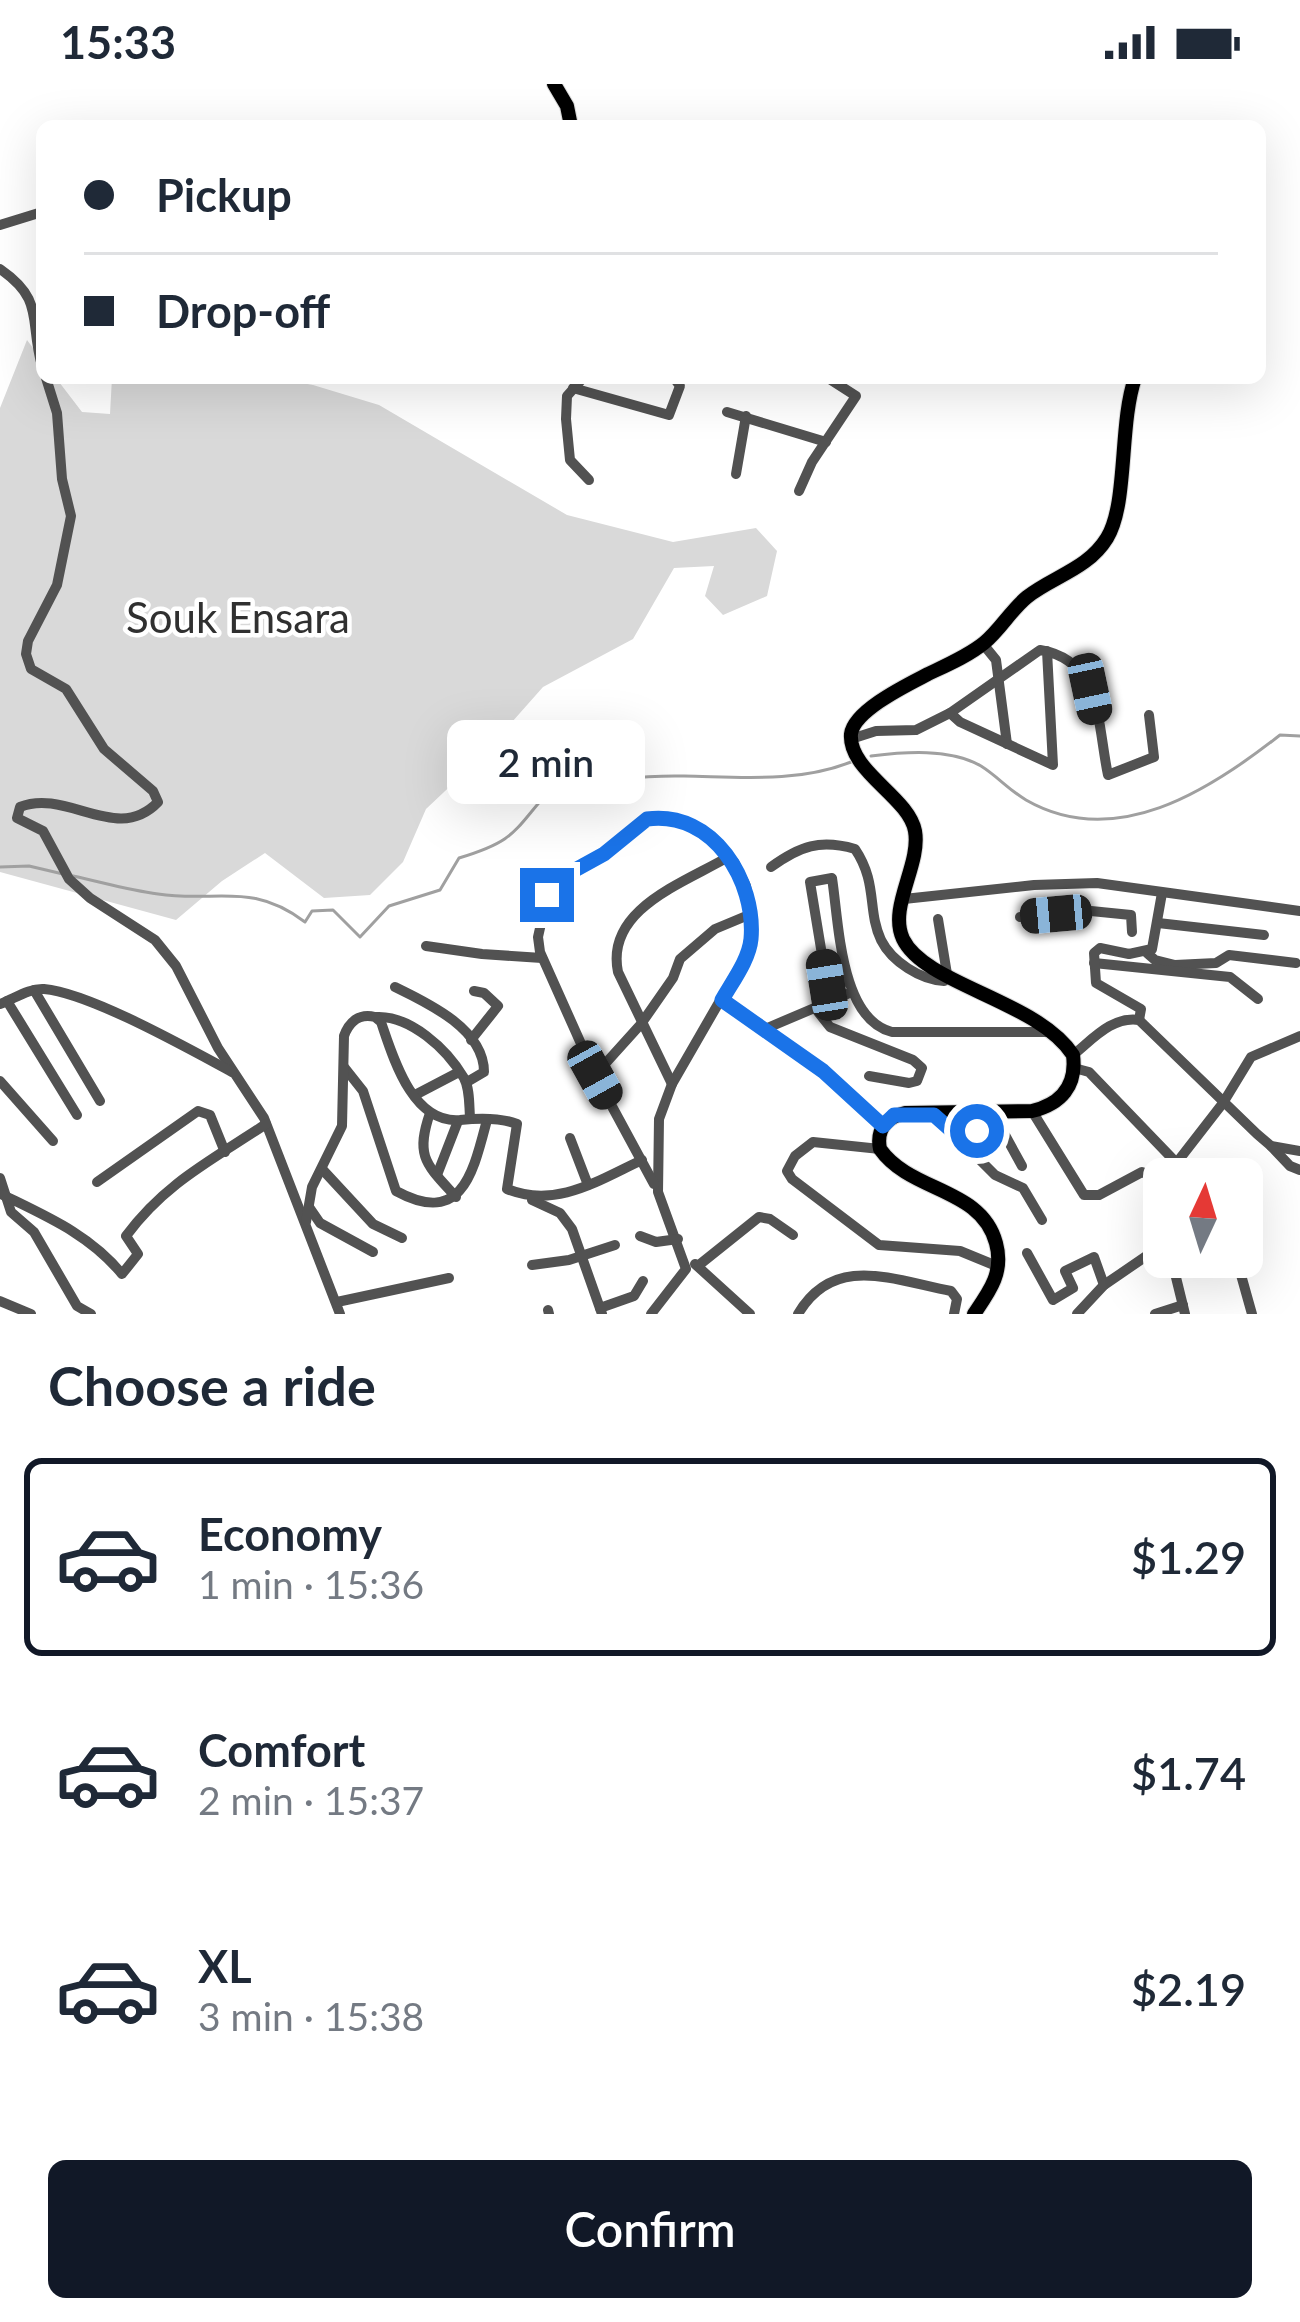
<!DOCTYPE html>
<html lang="en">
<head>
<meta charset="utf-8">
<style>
	body { margin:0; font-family:Lato,sans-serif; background:#f6f6f7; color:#1f2937; height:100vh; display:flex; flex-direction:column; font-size:45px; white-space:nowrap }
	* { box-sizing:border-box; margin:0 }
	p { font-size:39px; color:#747a83 }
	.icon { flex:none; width:66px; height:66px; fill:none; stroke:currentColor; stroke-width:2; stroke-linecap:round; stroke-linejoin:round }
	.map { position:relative; height:1230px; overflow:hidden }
	.panel { display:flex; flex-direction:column; background:#fff; flex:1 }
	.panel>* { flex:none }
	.guide { position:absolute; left:36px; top:36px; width:1230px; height:264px; border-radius:18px; box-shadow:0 12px 48px #0002; display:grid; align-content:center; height:264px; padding:0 48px; background:#fff }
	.needle { width:78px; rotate:4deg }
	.buttons { position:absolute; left:1143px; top:1074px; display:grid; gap:24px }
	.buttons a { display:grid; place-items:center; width:120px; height:120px; border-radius:18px; background:#fff; box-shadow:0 12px 48px #0002; font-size:60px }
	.end { position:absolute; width:54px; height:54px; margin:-27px; border:15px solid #1a73e8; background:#fff; box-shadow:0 0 0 6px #fff }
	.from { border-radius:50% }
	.bubble { position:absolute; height:84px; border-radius:18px; background:#fff; box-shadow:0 12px 48px #0002; font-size:39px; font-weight:600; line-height:84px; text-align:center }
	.car { position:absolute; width:36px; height:72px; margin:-36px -18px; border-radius:15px; box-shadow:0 0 9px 3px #0007; background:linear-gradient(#222 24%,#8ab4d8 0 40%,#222 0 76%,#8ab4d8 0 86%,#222 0) }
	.guide b { display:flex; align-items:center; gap:42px; height:114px; font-size:45px }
	.guide b+b { border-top:3px solid #e0e1e3 }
	.guide i { width:30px; height:30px; background:#1f2937 }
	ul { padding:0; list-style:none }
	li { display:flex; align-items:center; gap:36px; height:198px; margin:0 24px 18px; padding:0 24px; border:6px solid transparent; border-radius:18px }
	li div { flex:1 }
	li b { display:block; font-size:45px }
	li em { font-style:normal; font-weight:600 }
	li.current { border-color:#111827 }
	li>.icon { width:108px; height:108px; stroke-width:1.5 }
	h2 { padding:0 48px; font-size:54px; line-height:144px }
	.action { display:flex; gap:24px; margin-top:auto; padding:24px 48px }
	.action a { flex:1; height:138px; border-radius:18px; background:#111827; color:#fff; font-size:48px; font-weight:600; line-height:138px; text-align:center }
	.status { display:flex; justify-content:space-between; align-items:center; height:84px; padding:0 60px; background:#fff; direction:ltr }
	.status svg { height:33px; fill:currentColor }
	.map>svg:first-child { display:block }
</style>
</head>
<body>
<div class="status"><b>15:33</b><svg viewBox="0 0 49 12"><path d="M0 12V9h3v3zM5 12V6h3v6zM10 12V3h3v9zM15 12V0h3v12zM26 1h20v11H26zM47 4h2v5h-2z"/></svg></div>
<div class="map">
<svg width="1300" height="1230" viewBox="0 0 1300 1230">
	<rect width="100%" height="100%" fill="#fff"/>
	<polygon fill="#d9d9d9" points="27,256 42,276 42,294 56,294 82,328 110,330 112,294 274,294 313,301 379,321 567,431 673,458 756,444 777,467 767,512 723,531 705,512 714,482 674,484 633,555 543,603 479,675 426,725 403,778 370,811 324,814 265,769 222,797 176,836 0,788 0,324"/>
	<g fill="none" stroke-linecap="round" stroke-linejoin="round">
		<g stroke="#a0a0a0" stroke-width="3">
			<path d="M871,672C904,668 950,664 981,682C997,692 1009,706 1026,716C1115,767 1209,707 1280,651L1300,652"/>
			<polyline points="0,783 29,782 63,790"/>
			<path d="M73,792C101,798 129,806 158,810C216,819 251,797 305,838L312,827L333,826L360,853L389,822L440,806L459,774C519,756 513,746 552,704C594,697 641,691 684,692C741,693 797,699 851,678"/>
		</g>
		<defs>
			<g id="major">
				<polyline points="554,0 567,22 571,42"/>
				<path d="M974,1230C990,1207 1004,1188 996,1159C981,1103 911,1109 880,1065C876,1045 887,1033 905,1029L1032,1027C1061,1020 1077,1002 1073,971C1037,916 925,901 903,855C888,823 921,781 915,747C909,713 848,687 851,650C854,626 909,600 928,590C947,581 968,572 984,559C1000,546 1011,526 1027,513C1054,492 1088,485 1107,454C1128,420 1119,340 1135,294"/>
			</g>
		</defs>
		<use href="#major" stroke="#dbdbdb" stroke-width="16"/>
		<g stroke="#525252" stroke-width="10">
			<polyline points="0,141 42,128"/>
			<path d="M0,185C45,216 29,236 42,282"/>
			<path d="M46,294L57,329L62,395L71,432L57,501L28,557L26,570L31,585L66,605L104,665L153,707L158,718C117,761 67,704 20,723L17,734L43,747L69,795L90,814L155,856L176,882L218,964L264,1034L340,1230"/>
			<polyline points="583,294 567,312 566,335 570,376 589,396"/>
			<polyline points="573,304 669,331 680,302 674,294"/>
			<polyline points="727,328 826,358"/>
			<polyline points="736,390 746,332"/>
			<polyline points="799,407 812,378 856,312 828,294"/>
			<polyline points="983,560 996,576 1007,660"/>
			<path d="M1047,567L1053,681L960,638L950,629L1040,566C1102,576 1097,639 1108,691L1154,673L1149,631"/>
			<polyline points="851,655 876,647 916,646 950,629"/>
			<path d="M771,783C800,762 820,755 855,765C878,799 867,826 881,856C892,878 921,896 944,897L947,890L938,835"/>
			<polyline points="904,815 1034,801 1097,799 1300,827"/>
			<polyline points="1020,833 1091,827 1131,831 1132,848"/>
			<polyline points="1158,839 1264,851"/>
			<polyline points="426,862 482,870 542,874"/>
			<polyline points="1147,869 1155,876 1175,881 1216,879 1229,871 1296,879"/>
			<polyline points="1094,879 1230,893 1258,915"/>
			<path d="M849,897L827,901L810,798L832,794C839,839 840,935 892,948H1050"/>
			<path d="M395,903C428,919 484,945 484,988L467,998"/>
			<polyline points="34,906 100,1017"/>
			<polyline points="722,916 823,987 883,1042"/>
			<polyline points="7,917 77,1031"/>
			<path d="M0,920C14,915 29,904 44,905C90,909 189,965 232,988"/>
			<polyline points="815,924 830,943 913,976 922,984 917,997 909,999 869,992"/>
			<path d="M376,933C410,931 447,965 464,994C470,1005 469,1021 470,1033"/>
			<polyline points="1139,936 1141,925 1096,899 1094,869 1100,864 1129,870 1152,865 1162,809"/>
			<polyline points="765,945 852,908"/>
			<polyline points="471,956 498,922 484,909 474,907"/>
			<path d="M1073,971C1093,955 1112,932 1139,936L1257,1050L1271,1062L1300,1067"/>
			<path d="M344,983L363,1007L396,1107C462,1143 473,1089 487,1036"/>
			<polyline points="1074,984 1089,988 1192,1095"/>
			<polyline points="595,991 540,868 538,853 549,804 604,770 647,735 675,735 705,750 734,778 746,802 751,830 748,868 672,1000 659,1035 658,1108 686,1185 651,1230"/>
			<polyline points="0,997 53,1057"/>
			<path d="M672,1000L618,888C605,825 684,799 728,773"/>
			<polyline points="415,1011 459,988"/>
			<polyline points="1032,1027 1084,1111 1099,1111 1142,1088 1164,1098"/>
			<path d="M430,1029C415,1073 426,1080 456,1113"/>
			<polyline points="935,1031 995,1091 1023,1104 1042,1136"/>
			<polyline points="570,1054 588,1101"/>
			<polyline points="961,1055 995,1042 1005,1051 1022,1082"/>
			<polyline points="1271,1062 1290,1082 1300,1086"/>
			<polyline points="880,1065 813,1058 795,1072 787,1087 792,1095 879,1161 960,1167 999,1183"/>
			<polyline points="322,1085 373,1140 402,1154"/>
			<polyline points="437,1091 458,1037"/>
			<polyline points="0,1094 11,1128 34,1148 77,1222 91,1230"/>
			<polyline points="1158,1094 1178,1077 1223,1019 1251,973 1300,952"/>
			<polyline points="97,1098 198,1027 210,1031 225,1068"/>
			<polyline points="654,1100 595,991 641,940 673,894 680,875 715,845 751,830"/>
			<path d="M3,1111C48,1133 90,1151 122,1190L138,1170L126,1152C165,1099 212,1076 266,1040"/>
			<polyline points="532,1116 560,1129 572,1145 602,1230"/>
			<polyline points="309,1123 320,1139 373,1168"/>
			<path d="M306,1138L312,1103L342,1042L344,952C349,938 359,929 375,933L381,938C393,973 412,1040 460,1036C478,1034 499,1033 517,1040L507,1105C556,1125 599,1096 642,1076"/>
			<polyline points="640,1152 656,1158 678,1155"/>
			<polyline points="1027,1169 1053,1216 1073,1204 1065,1187 1094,1173 1104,1201"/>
			<polyline points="1171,1173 1185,1230"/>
			<polyline points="1236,1173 1252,1230"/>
			<polyline points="695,1180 750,1230"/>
			<polyline points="532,1181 569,1176 615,1161"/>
			<polyline points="699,1181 759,1133 770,1135 793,1151"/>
			<polyline points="0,1217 31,1230"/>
			<polyline points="337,1218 449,1194"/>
			<polyline points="600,1224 634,1212 643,1197"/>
			<polyline points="548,1226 549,1230"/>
			<path d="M798,1230C834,1169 893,1196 951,1207L957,1215L954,1230"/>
			<polyline points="1077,1230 1104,1201 1164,1160"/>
			<polyline points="1155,1230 1183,1221"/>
		</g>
		<use href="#major" stroke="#000" stroke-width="14"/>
	</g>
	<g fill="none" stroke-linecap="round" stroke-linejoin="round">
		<path stroke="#1a73e8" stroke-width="15" d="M547,811L555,797L604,770L647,735C714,726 756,798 751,855C749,876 732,898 722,916L823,987L883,1042L894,1031H934L961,1055L977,1047"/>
	</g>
	<g text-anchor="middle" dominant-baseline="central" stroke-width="9" stroke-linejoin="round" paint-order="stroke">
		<g font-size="42" fill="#303030" stroke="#fff">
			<text x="238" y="533">Souk Ensara</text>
		</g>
	</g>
</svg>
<div class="buttons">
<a><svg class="needle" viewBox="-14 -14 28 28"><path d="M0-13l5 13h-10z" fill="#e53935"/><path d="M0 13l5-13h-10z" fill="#747a83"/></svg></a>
</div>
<i class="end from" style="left:977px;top:1047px"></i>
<i class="end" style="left:547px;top:811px"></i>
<div class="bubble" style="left:447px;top:636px;width:198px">2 min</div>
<i class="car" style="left:1090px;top:605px;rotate:168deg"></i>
<i class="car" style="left:1056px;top:830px;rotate:265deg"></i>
<i class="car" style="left:827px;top:901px;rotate:351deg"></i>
<i class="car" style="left:595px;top:991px;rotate:151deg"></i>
<div class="guide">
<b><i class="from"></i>Pickup</b>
<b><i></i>Drop-off</b>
</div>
</div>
<section class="panel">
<h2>Choose a ride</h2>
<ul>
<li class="current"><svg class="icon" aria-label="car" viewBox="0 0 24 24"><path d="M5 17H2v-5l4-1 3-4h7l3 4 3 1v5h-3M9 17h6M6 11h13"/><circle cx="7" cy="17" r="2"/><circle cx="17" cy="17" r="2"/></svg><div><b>Economy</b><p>1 min · 15:36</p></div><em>$1.29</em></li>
<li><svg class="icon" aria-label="car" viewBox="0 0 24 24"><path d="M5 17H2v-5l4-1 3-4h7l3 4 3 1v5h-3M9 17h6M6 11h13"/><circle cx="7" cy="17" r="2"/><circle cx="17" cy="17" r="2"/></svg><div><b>Comfort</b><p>2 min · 15:37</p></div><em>$1.74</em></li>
<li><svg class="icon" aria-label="car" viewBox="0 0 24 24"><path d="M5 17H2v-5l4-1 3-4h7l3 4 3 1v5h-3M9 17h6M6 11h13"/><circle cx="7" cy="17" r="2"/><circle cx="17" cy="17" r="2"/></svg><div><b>XL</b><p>3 min · 15:38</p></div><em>$2.19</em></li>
</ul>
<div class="action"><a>Confirm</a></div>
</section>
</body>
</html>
